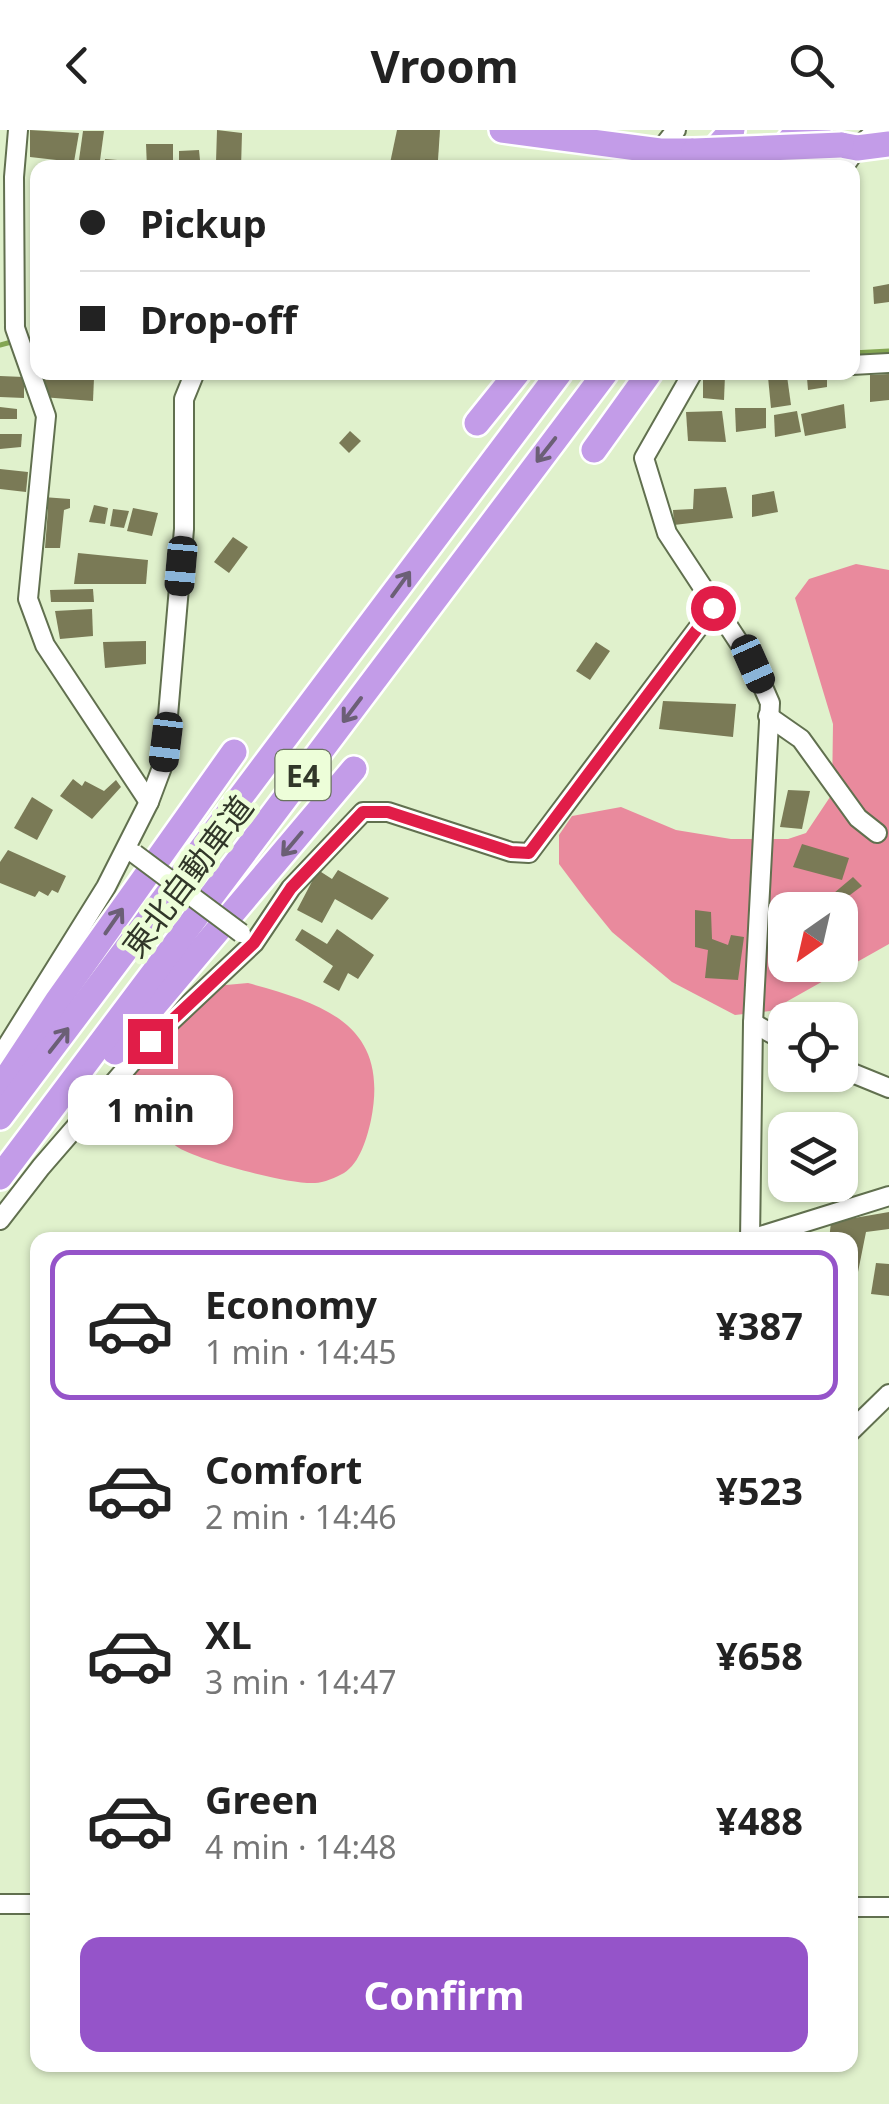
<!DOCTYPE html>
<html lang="en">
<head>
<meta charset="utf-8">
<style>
	body { margin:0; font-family:"Noto Sans","Noto Sans JP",sans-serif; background:#f6f6f6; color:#222; height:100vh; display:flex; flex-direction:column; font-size:38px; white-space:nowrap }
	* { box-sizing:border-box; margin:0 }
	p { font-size:32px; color:#767676 }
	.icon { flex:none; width:55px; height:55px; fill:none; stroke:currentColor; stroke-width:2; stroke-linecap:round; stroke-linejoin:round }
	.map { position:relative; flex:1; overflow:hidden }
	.drawer { position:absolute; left:30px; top:1102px; width:828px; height:840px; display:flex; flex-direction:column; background:#fff; border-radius:20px; box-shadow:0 2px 8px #0004 }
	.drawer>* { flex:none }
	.top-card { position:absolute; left:30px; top:30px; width:830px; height:220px; border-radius:20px; box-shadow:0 2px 8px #0004; display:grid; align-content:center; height:220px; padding:0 50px; background:#fff }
	.needle { width:65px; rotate:214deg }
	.buttons { position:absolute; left:768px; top:762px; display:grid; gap:20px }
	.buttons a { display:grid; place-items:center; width:90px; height:90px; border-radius:20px; background:#fff; box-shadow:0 2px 8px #0004; font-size:50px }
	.end { position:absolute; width:45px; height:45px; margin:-22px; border:12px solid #e11d48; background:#fff; box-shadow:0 0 0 5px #fff }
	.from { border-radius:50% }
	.bubble { position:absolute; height:70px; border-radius:20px; background:#fff; box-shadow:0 2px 8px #0004; font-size:32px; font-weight:700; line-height:70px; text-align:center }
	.car { position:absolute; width:30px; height:60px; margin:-30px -15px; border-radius:12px; box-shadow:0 0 8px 2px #0007; background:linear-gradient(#222 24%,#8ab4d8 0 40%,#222 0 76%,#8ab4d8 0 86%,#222 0) }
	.top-card b { display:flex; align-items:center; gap:35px; height:95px; font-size:38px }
	.top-card b+b { border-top:2px solid #e0e0e0 }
	.top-card i { width:25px; height:25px; background:#222 }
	ul { padding:18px 0 0; list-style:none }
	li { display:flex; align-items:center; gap:30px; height:150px; margin:0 20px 15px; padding:0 30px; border:5px solid transparent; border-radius:20px }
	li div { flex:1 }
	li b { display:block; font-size:38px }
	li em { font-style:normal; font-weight:700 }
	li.selected { border-color:#9554c9 }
	li>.icon { width:90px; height:90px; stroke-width:1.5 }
	.action { display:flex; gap:20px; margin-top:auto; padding:20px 50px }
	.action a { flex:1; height:115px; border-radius:20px; background:#9554c9; color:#fff; font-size:40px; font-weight:700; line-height:115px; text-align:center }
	header { display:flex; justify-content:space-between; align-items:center; height:130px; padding:0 50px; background:#fff; font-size:45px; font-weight:700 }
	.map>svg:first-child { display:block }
</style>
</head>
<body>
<header><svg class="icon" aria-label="back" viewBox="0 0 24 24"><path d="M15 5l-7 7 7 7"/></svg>Vroom<svg class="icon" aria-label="search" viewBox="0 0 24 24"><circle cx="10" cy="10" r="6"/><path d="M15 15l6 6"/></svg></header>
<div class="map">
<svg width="889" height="1974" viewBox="0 0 889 1974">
	<rect width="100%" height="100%" fill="#e0f1cc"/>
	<g fill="#e98a9d" fill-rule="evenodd">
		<path d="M856,434L889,440V814L770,881L735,885L672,852L612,802L586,770L559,734V705L572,686L621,677L676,700L731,709H788L806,703L832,664L833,594L795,468L809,449ZM785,780H840V835H785Z"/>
		<path d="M248,853C325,874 390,895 371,990C367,1008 360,1033 344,1043C337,1047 323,1053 315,1053C291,1055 195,1030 176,1016C152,997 135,971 120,945L156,885L193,858Z"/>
	</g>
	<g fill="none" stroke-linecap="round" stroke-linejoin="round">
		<g stroke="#84a653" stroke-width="5">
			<polyline points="0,215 15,211"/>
			<polyline points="852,223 889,221"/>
		</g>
	</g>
	<g fill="#7a7a56">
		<polygon points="30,0 79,3 74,32 30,27"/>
		<polygon points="217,0 242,3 241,38 179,38 179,21 199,20 200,30 216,32"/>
		<polygon points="397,0 440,0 438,30 433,38 389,38"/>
		<polygon points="83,1 104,1 99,38 78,37"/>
		<polygon points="146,14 173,14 173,38 147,38"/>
		<polygon points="105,29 142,32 142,38 105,38"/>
		<polygon points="889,154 889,172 874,174 873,157"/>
		<polygon points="889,244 889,270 870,272 870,245"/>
		<polygon points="44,245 94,248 93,271 42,267"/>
		<polygon points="703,245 725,245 724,270 703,268"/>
		<polygon points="0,246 24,247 24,268 0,267"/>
		<polygon points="787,246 791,275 771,278 768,247"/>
		<polygon points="827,246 827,257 808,260 807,248"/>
		<polygon points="844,274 846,298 805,306 801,284"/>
		<polygon points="0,277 17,279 17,289 0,289"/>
		<polygon points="735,278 766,278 766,298 736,302"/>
		<polygon points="722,281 726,312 688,311 686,282"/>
		<polygon points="797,281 801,302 775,307 774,285"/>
		<polygon points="350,301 361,311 349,323 339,313"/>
		<polygon points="0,304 22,304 21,317 0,319"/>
		<polygon points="0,339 28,342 26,362 0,359"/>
		<polygon points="726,357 733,388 674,395 673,380 693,379 694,359"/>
		<polygon points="774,361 778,382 752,387 752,365"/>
		<polygon points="43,367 70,369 70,378 64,380 60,418 45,418 48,379 42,377"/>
		<polygon points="94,375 108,378 105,394 89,392"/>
		<polygon points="133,378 158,383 152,406 127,401"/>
		<polygon points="113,379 129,381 124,398 110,396"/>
		<polygon points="233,407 248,417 229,443 214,432"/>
		<polygon points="78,423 148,430 146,454 74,454"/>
		<polygon points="93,459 94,472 51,472 50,460"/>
		<polygon points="92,479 93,506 60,509 55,481"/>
		<polygon points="146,511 146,534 105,538 103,512"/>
		<polygon points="596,512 610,521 590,550 576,541"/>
		<polygon points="663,571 736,574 733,607 659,599"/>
		<polygon points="73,649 82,656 85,651 104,661 116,650 121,657 92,689 60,666"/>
		<polygon points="788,660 810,661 802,699 780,697"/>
		<polygon points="32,667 53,680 37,710 14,698"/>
		<polygon points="802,714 849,728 842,750 793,737"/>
		<polygon points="8,720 66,746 58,763 52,760 48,766 39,761 35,767 0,753 0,732"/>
		<polygon points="318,740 332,749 338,740 389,768 372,790 335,769 322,793 297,780"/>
		<polygon points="853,747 862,756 842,771 834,763"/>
		<polygon points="695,780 711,782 712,809 728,815 731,805 744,807 738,850 705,848 708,820 695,817"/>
		<polygon points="302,799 327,814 337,799 374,825 358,849 348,843 339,861 323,852 333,836 295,810"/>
		<polygon points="889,1082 889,1099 866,1102 856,1152 850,1152 850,1110 829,1110 831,1092"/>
		<polygon points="876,1133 889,1134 889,1166 871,1164"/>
	</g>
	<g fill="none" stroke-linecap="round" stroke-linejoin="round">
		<defs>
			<g id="minor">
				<polyline points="18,0 14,47 15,198 46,286 28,469 45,515 149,672"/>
				<polyline points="646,38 676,0"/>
				<polyline points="843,38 857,18 877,0"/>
				<polyline points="852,235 889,233"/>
				<polyline points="693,242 644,328 667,403 753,534 770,573 753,893 750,1110"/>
				<polyline points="768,586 801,609 858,688 877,703"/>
				<polyline points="753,893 785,911"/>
				<polyline points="0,927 106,757 149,672 164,632 184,399 184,269 195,242"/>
				<polyline points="840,938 889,958"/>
				<polyline points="0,1090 41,1037 150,911 254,813 291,758 363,682 388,682 511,722 529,723 713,478"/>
				<polyline points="748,1110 889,1066"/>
				<polyline points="850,1302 889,1264"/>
				<polyline points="0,1774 38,1774"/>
				<polyline points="850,1777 889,1777"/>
			</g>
			<g id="highway">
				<polyline points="502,0 660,21 694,21"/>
				<polyline points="841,15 857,18 889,14"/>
				<polyline points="706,30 732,0"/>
				<polyline points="768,38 798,0"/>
				<polyline points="793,38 818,0"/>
				<polyline points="477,293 518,242"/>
				<polyline points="594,320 650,242"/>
				<polyline points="115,922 354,639"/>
				<polyline points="0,958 58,870 234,622"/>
				<polyline points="0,987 560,242"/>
				<polyline points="0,1047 606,242"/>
			</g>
		</defs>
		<use href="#minor" stroke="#61704f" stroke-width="22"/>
		<use href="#highway" stroke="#fff" stroke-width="30"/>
		<use href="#minor" stroke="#fff" stroke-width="18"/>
		<use href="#highway" stroke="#c39ce8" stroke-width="25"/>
		<defs>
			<polyline id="minor-bridge" points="135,724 241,803"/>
			<polyline id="highway-bridge" points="694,21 841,15"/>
		</defs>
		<use href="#minor-bridge" stroke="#61704f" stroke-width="22" stroke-linecap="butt"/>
		<use href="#highway-bridge" stroke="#fff" stroke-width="30" stroke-linecap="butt"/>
		<use href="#minor-bridge" stroke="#fff" stroke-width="18"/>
		<use href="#highway-bridge" stroke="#c39ce8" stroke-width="25"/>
	</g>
	<defs><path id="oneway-shaft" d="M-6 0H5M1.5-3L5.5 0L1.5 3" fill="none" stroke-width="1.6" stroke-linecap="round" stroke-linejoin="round" transform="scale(2.5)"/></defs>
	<g stroke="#6b5f75">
		<use href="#oneway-shaft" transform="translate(546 320) rotate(128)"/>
		<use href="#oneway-shaft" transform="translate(401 454) rotate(-54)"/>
		<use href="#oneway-shaft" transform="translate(352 580) rotate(127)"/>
		<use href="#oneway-shaft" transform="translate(292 714) rotate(130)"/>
		<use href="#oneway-shaft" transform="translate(114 791) rotate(-55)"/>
		<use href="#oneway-shaft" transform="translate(59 910) rotate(-52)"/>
	</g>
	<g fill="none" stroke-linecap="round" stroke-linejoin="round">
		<polyline stroke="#e11d48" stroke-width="12" points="150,911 254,813 291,758 363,682 388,682 511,722 529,723 713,478"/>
	</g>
	<g text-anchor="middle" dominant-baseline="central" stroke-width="10" stroke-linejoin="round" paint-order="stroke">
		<rect fill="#edfed9" stroke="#69735e" stroke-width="2.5" x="275.5" y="620" width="55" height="50" rx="8"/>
		<g font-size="30" font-weight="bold" fill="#313729">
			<text x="303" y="645">E4</text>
		</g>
		<g font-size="32" fill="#313729" stroke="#edfed9">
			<text transform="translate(187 746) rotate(-53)">東北自動車道</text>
		</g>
	</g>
</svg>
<div class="buttons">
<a><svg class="needle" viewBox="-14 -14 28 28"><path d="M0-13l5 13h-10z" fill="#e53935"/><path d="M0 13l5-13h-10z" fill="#767676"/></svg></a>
<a><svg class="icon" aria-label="locate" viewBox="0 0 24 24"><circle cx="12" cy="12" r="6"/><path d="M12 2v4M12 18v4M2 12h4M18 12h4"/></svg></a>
<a><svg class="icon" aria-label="layers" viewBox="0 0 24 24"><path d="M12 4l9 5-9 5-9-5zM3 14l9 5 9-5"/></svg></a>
</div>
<i class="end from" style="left:713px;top:478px"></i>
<i class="end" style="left:150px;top:911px"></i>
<div class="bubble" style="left:68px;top:945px;width:165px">1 min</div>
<i class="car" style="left:181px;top:436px;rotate:185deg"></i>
<i class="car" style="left:753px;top:534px;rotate:156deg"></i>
<i class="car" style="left:166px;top:612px;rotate:187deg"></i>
<div class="top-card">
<b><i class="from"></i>Pickup</b>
<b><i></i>Drop-off</b>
</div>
<section class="drawer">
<ul>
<li class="selected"><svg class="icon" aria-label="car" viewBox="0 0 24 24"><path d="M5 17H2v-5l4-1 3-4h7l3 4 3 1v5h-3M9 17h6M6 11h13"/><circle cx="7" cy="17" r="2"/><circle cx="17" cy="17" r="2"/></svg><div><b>Economy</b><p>1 min · 14:45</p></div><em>¥387</em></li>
<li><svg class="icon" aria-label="car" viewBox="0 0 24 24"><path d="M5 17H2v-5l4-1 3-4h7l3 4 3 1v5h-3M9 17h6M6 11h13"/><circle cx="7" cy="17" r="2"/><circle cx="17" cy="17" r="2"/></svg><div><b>Comfort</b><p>2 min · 14:46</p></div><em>¥523</em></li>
<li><svg class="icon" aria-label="car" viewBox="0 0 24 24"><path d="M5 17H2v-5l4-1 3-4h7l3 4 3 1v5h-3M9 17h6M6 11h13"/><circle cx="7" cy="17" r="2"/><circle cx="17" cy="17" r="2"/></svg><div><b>XL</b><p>3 min · 14:47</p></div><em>¥658</em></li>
<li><svg class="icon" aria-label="car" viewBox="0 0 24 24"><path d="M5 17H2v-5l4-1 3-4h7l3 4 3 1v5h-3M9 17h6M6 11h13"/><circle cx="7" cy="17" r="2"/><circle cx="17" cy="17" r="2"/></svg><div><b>Green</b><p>4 min · 14:48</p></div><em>¥488</em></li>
</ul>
<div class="action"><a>Confirm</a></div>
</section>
</div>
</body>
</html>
